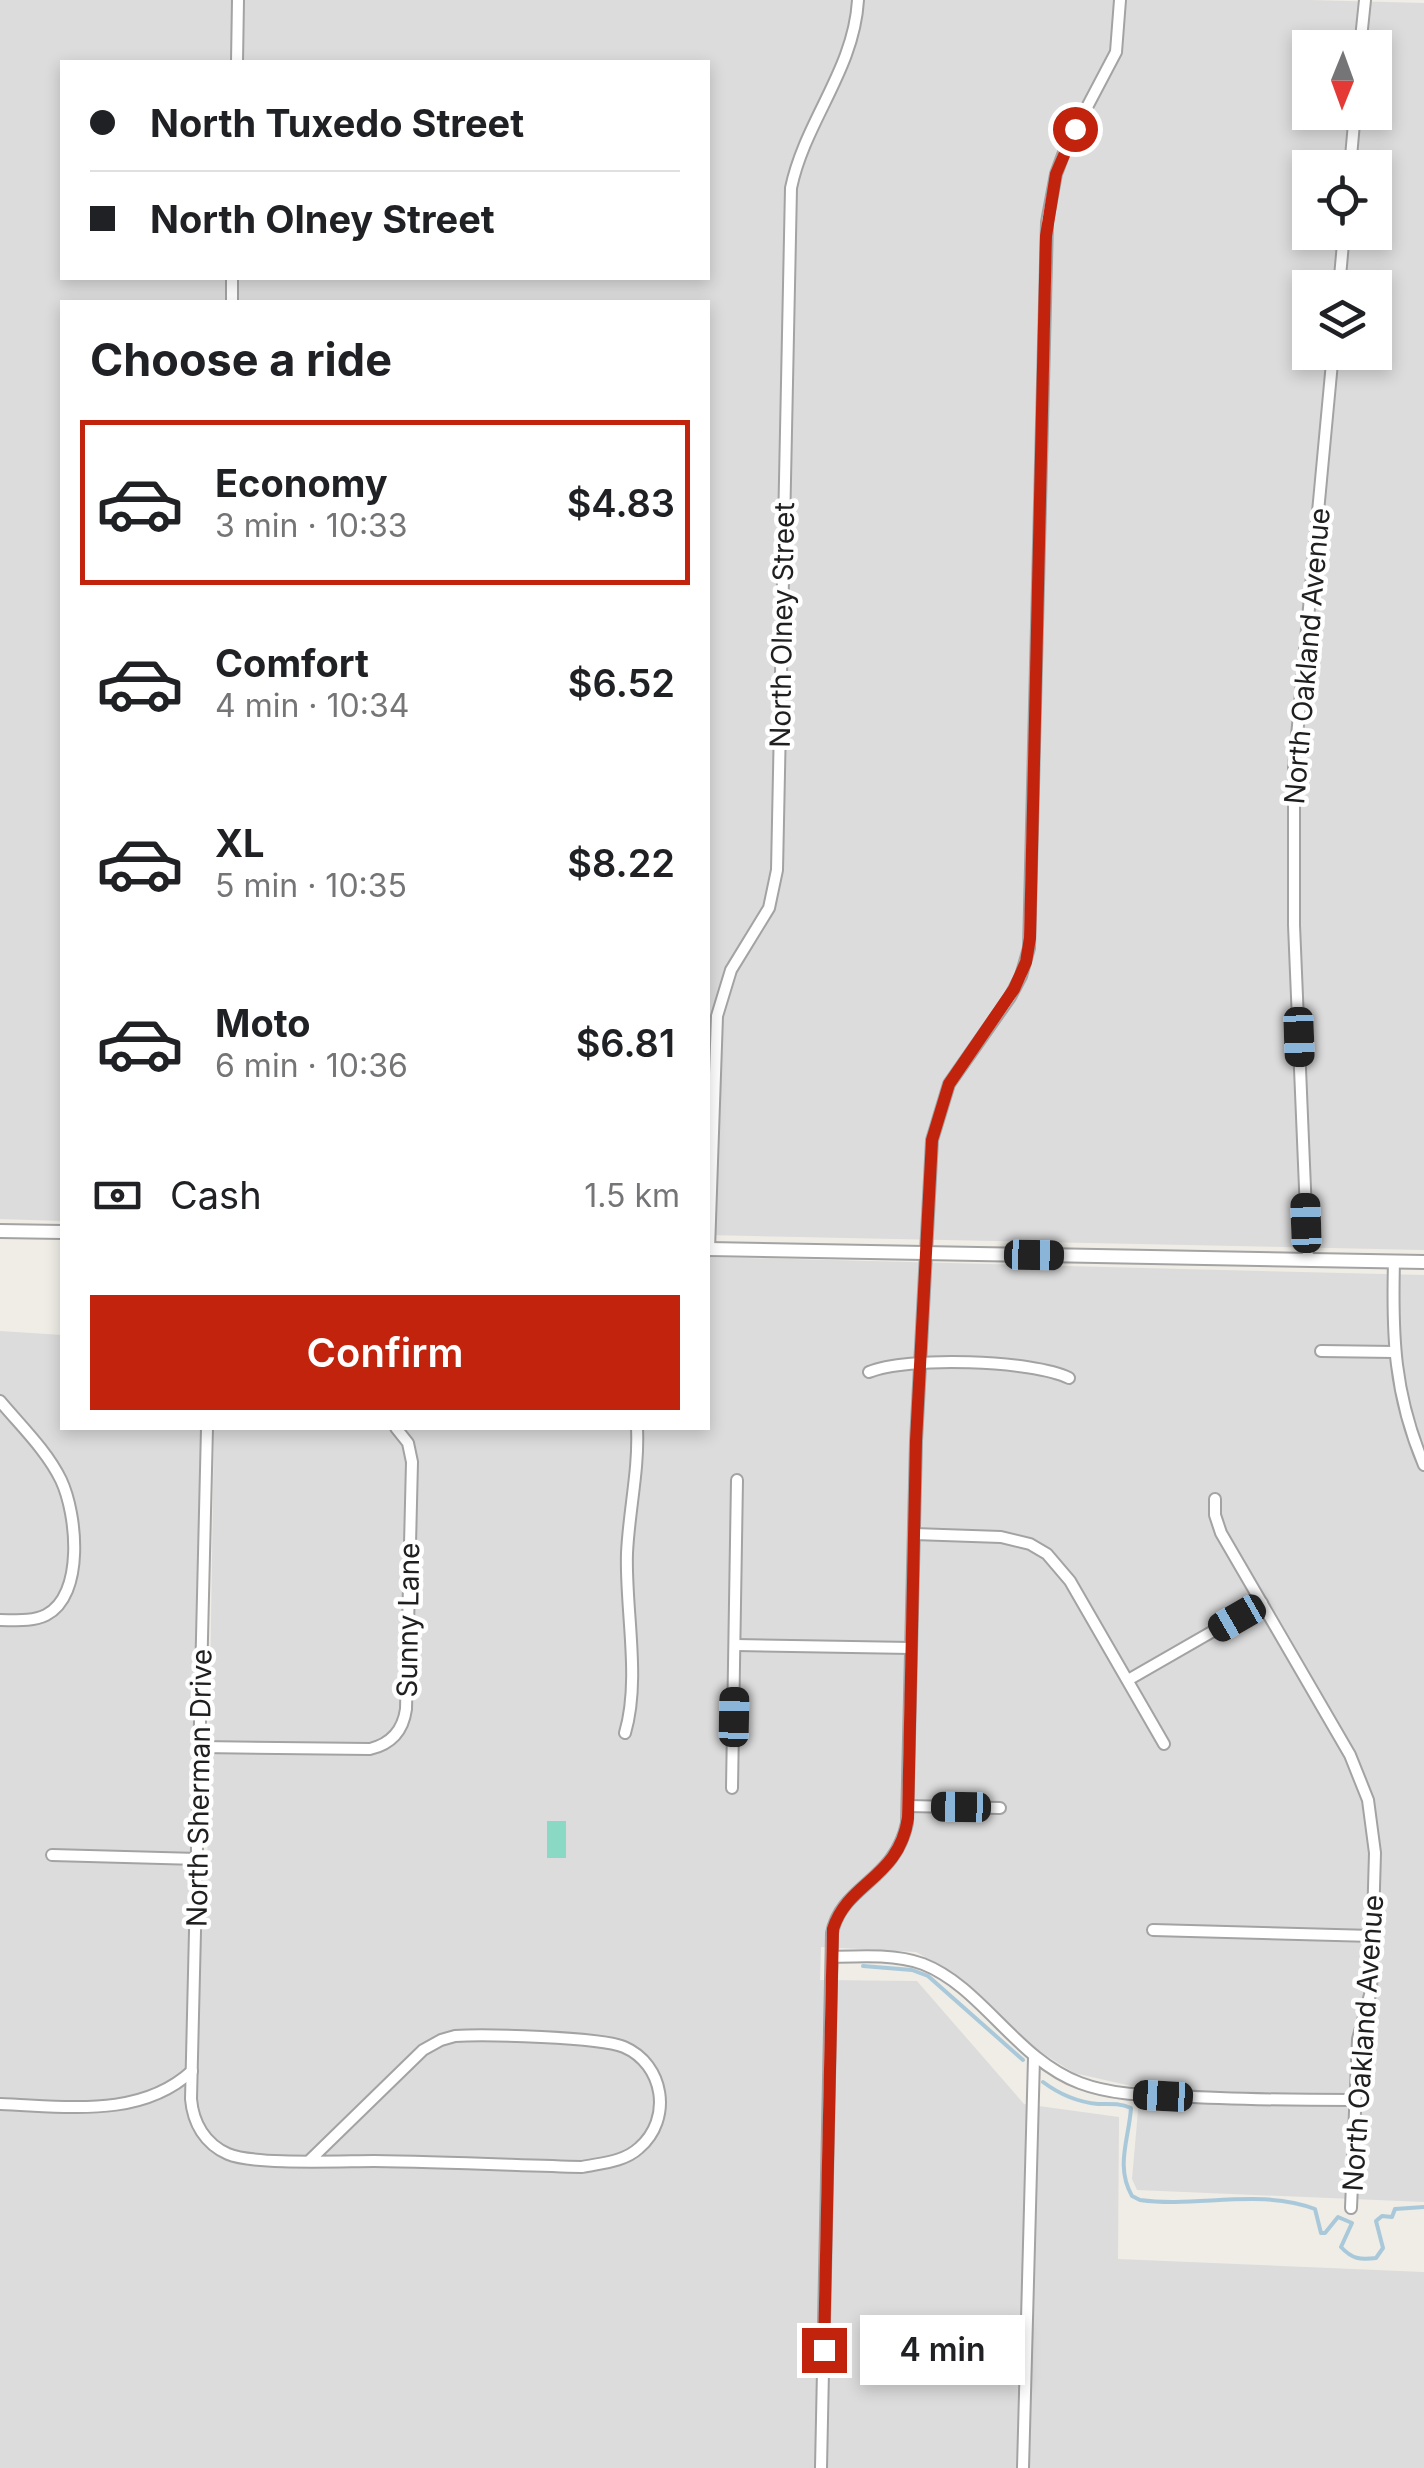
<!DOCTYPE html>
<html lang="en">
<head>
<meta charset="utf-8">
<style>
	body { margin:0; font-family:Inter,sans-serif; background:#f6f6f6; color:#202124; height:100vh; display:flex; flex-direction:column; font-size:38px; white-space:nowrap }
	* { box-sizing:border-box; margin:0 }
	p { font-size:32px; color:#757577 }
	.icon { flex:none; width:55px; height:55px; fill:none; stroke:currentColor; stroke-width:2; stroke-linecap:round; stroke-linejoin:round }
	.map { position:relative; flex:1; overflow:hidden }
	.side { position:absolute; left:60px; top:300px; width:650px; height:1130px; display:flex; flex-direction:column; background:#fff; border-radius:0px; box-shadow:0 5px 15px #0003 }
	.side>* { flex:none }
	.top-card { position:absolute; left:60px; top:60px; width:650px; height:220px; border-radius:0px; box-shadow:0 5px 15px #0003; display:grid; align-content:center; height:220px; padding:0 30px; background:#fff }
	.needle { width:65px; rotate:181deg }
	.tools { position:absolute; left:1292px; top:30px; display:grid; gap:20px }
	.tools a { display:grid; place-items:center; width:100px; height:100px; border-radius:0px; background:#fff; box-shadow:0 5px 15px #0003; font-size:50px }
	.end { position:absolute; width:45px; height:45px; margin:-22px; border:12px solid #c1230d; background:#fff; box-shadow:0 0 0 5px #fff }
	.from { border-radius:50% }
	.bubble { position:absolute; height:70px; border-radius:0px; background:#fff; box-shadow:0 5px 15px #0003; font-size:32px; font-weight:600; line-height:70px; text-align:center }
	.car { position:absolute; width:30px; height:60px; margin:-30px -15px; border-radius:12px; box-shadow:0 0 8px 2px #0007; background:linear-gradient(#222 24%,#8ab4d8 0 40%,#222 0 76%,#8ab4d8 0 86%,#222 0) }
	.top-card b { display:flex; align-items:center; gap:35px; height:95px; font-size:38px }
	.top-card b+b { border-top:2px solid #e0e0e0 }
	.top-card i { width:25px; height:25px; background:#202124 }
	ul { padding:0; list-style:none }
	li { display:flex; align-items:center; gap:30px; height:165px; margin:0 20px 15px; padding:0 10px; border:5px solid transparent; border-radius:0px }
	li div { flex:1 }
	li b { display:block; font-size:38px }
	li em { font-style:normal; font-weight:600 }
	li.selected { border-color:#c1230d }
	li>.icon { width:90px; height:90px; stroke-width:1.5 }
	h2 { padding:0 30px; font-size:45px; line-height:120px }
	.pay { display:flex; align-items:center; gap:25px; height:110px; padding:0 30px; font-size:38px }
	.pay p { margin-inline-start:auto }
	.cta { display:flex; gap:20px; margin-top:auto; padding:20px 30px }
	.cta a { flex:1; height:115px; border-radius:0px; background:#c1230d; color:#fff; font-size:40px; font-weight:600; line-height:115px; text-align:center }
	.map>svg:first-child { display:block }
</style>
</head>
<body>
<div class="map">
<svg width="1424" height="2468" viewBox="0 0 1424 2468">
	<rect width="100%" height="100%" fill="#efede6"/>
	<g fill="#dddcdc" fill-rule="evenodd">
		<path d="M0,0H1310L1424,3V1250L708,1235V302H62V1221L0,1219ZM1310,48H1375V112H1310ZM62,62H708V278H62ZM1310,168H1375V232H1310ZM1310,288H1375V352H1310Z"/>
		<polygon points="708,1257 1424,1275 1424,2202 1137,2190 1132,2179 1140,2088 1074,2073 1036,2049 936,1963 916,1952 821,1947 820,1980 917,1981 1024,2104 1119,2117 1118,2259 1424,2272 1424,2468 0,2468 0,1331 62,1335 62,1428 201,1428 191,1876 207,1878 214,1428 708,1428"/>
	</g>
	<rect fill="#89d9c4" x="547" y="1821" width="19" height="37"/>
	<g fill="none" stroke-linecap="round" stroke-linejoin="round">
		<g stroke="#a9c9da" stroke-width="4">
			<polyline points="863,1966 912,1970 928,1976 1023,2060"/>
			<path d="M1043,2082C1059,2094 1077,2102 1098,2104C1109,2104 1120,2103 1131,2108C1129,2139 1115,2166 1132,2196L1140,2200C1197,2208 1260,2188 1315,2209L1321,2233H1325L1338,2217L1352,2223L1341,2247C1352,2259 1360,2260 1376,2258L1383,2248L1376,2221L1382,2216L1392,2217L1395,2209L1424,2207"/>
		</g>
		<defs>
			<g id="minor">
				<polyline points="1360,48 1365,0"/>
				<polyline points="237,62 238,0"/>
				<polyline points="1350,168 1355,112"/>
				<polyline points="1339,288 1344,232"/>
				<polyline points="232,302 232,278"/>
				<path d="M709,1249L717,1016L731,970L769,908L777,870L791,188C805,121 854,70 858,0"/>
				<polyline points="1308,1260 1294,925 1294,768 1333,352"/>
				<path d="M1394,1261C1392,1337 1394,1394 1424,1465"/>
				<polyline points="1321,1351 1394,1352"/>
				<path d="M869,1372C906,1356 1033,1360 1069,1378"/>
				<path d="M0,1401C21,1426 47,1451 61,1480C77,1514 85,1595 46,1615C32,1622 15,1620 0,1620"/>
				<path d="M207,1428L191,2099C193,2123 205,2144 228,2154C254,2165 341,2161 374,2161C443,2162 512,2165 582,2167C601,2163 624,2162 639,2148C673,2119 664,2064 624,2047C600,2037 484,2034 455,2036L441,2040L423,2050L309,2161"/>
				<polyline points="1215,1499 1215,1515 1221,1533 1350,1755 1368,1800 1375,1853 1371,1991 1358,2039 1351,2208"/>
				<polyline points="914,1534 1001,1537 1030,1544 1047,1554 1070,1581 1164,1744"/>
				<polyline points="736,1645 911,1648"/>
				<polyline points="1128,1680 1262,1603"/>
				<path d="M625,1733C641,1679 625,1609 627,1553C629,1510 639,1470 637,1428"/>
				<path d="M200,1747L370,1749C391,1744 403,1731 406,1709L412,1462L408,1443L396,1428"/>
				<polyline points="732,1788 737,1480"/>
				<polyline points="908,1806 1000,1808"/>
				<polyline points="52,1855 198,1859"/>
				<polyline points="1153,1930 1373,1936"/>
				<path d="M833,1957C861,1956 896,1954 923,1964C982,1987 1016,2059 1080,2083C1112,2095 1145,2095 1178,2096C1237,2100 1295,2100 1354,2100"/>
				<path d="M0,2104C65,2106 140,2119 192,2071"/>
				<path d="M821,2468L832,1933C841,1886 895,1881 907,1823L916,1441L932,1140L949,1084L1010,997L1021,976L1029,948L1047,222L1056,174L1066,147L1116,52L1120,0"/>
				<polyline points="1023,2468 1034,2058"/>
			</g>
			<g id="tertiary">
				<polyline points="0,1231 62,1232"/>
				<polyline points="708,1249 1424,1262"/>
			</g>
		</defs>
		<use href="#minor" stroke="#a3a3a3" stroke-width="14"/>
		<use href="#tertiary" stroke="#a3a3a3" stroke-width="16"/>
		<use href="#minor" stroke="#fff" stroke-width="10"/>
		<use href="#tertiary" stroke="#fff" stroke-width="12"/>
	</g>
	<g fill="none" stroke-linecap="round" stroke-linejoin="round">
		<path stroke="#c1230d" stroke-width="12" d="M824,2350L833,1929C848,1881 899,1879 908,1818L916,1441L932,1140L949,1084L1014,989L1026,962L1030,938L1046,236L1056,174L1075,129"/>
	</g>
	<g text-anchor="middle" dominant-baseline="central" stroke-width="9" stroke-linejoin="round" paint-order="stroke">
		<g font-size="28" fill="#1f1f1f" stroke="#fff">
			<text transform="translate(782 625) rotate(-89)">North Olney Street</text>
			<text transform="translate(1307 656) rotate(-85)">North Oakland Avenue</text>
			<text transform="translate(408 1620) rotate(-89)">Sunny Lane</text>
			<text transform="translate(199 1788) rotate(-89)">North Sherman Drive</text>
			<text transform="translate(1363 2043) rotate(-86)">North Oakland Avenue</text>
		</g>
	</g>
</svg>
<div class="tools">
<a><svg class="needle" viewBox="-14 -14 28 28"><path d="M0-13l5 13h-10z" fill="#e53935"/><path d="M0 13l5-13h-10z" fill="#757577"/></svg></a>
<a><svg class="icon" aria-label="locate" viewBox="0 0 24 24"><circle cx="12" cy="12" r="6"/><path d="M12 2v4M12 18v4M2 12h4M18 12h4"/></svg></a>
<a><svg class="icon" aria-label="layers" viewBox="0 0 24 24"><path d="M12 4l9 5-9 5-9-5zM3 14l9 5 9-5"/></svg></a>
</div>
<i class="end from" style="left:1075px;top:129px"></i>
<i class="end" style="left:824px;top:2350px"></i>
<div class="bubble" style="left:860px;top:2315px;width:165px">4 min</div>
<i class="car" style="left:1299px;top:1037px;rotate:178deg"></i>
<i class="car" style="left:1306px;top:1223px;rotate:358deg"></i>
<i class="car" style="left:1034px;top:1255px;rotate:91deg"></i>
<i class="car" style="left:1237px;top:1618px;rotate:240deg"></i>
<i class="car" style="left:734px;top:1717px;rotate:1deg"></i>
<i class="car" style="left:961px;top:1807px;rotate:271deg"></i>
<i class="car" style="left:1163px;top:2096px;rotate:273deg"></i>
<div class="top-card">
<b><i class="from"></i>North Tuxedo Street</b>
<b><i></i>North Olney Street</b>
</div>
<section class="side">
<h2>Choose a ride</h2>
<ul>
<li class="selected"><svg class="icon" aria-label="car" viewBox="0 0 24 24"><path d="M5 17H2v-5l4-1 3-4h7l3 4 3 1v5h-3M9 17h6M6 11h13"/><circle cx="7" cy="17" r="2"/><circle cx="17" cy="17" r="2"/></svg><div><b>Economy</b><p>3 min · 10:33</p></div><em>$4.83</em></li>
<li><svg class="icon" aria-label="car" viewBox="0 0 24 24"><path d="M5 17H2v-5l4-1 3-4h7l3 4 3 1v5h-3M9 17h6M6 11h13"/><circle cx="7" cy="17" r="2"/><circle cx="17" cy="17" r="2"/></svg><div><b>Comfort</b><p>4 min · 10:34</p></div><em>$6.52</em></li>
<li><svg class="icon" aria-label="car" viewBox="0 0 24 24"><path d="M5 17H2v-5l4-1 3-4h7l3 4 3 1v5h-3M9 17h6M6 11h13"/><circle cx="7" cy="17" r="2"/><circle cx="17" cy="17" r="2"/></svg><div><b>XL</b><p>5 min · 10:35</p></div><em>$8.22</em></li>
<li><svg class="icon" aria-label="car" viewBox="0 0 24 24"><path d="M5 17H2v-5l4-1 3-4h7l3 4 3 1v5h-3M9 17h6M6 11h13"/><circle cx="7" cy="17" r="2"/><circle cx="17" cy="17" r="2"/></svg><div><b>Moto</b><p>6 min · 10:36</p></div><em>$6.81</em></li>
</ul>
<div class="pay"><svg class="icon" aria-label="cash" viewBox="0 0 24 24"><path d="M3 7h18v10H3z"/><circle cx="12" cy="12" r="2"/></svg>Cash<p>1.5 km</p></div>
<div class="cta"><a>Confirm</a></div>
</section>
</div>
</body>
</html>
